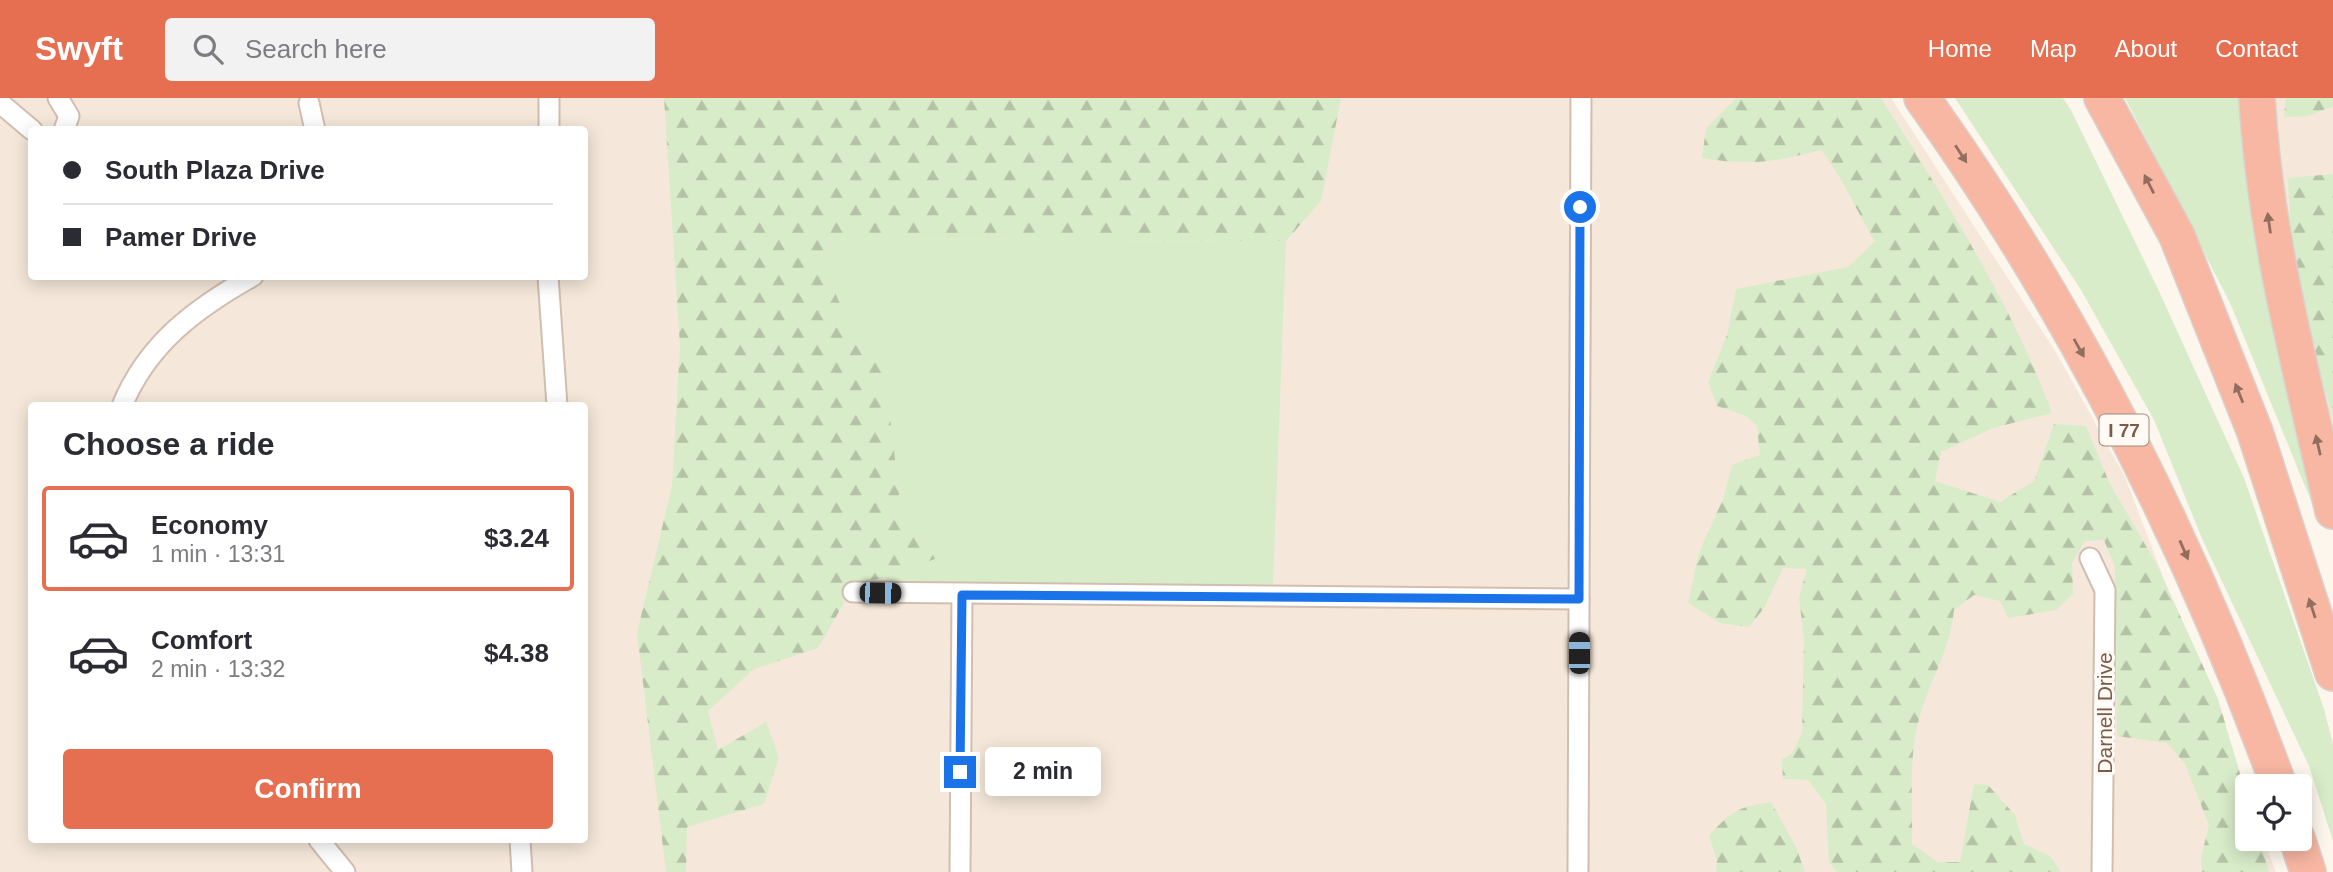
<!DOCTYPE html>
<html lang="en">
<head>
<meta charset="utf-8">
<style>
	body { margin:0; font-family:Helvetica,sans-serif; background:#f2f2f3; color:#2b2b33; height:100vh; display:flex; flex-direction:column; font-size:26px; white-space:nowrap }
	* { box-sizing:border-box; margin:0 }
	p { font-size:23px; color:#7c7c81 }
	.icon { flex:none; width:38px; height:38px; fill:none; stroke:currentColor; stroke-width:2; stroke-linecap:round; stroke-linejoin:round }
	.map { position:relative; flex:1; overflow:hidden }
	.side { position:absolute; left:28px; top:304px; width:560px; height:441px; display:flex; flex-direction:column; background:#fff; border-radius:7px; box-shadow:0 4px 18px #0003 }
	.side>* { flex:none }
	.guide { position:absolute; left:28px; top:28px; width:560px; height:154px; border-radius:7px; box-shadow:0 4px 18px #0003; display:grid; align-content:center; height:154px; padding:0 35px; background:#fff }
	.fabs { position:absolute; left:2235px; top:676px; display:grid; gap:14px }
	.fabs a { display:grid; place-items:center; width:77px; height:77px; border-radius:7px; background:#fff; box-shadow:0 4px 18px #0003; font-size:35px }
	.end { position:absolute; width:32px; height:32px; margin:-16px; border:9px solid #1a73e8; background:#fff; box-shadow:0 0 0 4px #fff }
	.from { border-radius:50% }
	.bubble { position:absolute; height:49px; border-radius:7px; background:#fff; box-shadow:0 4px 18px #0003; font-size:23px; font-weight:600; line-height:49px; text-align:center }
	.car { position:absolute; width:21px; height:42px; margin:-21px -10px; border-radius:9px; box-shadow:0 0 5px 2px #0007; background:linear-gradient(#222 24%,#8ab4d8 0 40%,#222 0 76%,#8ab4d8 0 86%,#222 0) }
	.guide b { display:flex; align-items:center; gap:24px; height:66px; font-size:26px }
	.guide b+b { border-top:2px solid #e1e1e2 }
	.guide i { width:18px; height:18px; background:#2b2b33 }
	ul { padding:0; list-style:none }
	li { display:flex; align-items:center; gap:21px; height:105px; margin:0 14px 10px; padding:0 21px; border:4px solid transparent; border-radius:7px }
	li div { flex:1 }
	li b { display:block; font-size:26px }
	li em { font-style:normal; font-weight:600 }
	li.active { border-color:#e76f51 }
	li>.icon { width:63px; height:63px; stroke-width:1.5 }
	h2 { padding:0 35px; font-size:32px; line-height:84px }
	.action { display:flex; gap:14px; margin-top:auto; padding:14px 35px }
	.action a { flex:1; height:80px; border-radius:7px; background:#e76f51; color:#fff; font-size:28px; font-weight:600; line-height:80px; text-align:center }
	header { display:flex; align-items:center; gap:42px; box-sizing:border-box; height:98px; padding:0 35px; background:#e76f51; color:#fff }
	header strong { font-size:33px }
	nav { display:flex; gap:38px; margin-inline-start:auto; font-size:24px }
	.search { width:490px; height:63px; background:#f2f2f3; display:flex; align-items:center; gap:18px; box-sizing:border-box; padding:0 24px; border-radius:7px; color:#7c7c81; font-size:26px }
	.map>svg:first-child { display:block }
</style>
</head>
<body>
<header>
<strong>Swyft</strong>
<div class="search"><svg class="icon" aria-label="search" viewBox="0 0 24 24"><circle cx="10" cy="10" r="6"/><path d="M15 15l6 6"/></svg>Search here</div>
<nav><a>Home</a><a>Map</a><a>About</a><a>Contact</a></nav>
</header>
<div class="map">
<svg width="2333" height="774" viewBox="0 0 2333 774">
	<defs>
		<pattern id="forest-firs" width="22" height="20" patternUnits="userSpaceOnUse" patternTransform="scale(1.75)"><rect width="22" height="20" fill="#d8ecc9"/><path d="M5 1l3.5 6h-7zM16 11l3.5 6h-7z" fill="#b4c2a5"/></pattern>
	</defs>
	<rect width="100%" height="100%" fill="#fdf6ec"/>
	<g fill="#f5e8da" fill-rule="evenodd">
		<path d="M0,0H1891L2057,256L2125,379L2247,698V740H2263L2276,774H0ZM32,32H584V178H32ZM32,308H584V742H32Z"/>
		<polygon points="2269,0 2333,0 2333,358 2279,123"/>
	</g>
	<g fill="#d8ecc9">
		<polygon points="1955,0 2063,0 2071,12 2158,191 2244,380 2324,611 2333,646 2333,743 2309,668 2203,443 2154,322 2081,192"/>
		<polygon points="2125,0 2247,0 2321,401 2311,403 2231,207"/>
		<polygon points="831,141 1286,143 1273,486 893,490 885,480 939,458 901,413 883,257 852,231 829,182"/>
	</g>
	<g fill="url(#forest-firs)">
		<polygon points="664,0 1341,0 1321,103 1286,143 831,141 829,182 852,231 883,257 901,413 940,459 885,480 856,484 818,550 754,571 708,613 718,652 766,624 779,659 764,706 687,729 686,774 666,774 637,535 672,388 680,248"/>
		<path d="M1736,0H1881C1944,100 2011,204 2052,315L1993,330L1941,354L1935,383L2000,404L2034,383L2054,326L2086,328L2109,384L2158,469L2218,601L2247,699V740H2259L2269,774H2202L2201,760L2209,727L2185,666L2167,645L2117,638L2115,469L2104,442L2085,443L2072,465L2073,496L2056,512L2008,520L2000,503L1974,497L1954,512C1949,556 1930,581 1919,621C1908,660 1913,705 1912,746L1938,764H1960L1974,686L1988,687L2015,717L2024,746L2050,758L2061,774H1837L1829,764L1826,706L1808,682L1783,681L1782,661L1792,656L1802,634L1804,543L1799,499L1807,471L1783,470L1764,510L1749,529L1720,525L1688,505L1699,454L1723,401L1732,367L1760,357L1757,328L1746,318L1717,308L1708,284L1727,237L1736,191L1848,169L1875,143C1856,113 1843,79 1821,52C1774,64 1751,68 1702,60L1706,31Z"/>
		<polygon points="2286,0 2333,0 2333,8 2308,18 2284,19"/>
		<polygon points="2333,76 2333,321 2305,220 2291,142 2288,80"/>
		<path d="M1771,704L1796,749L1805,774H1716L1717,762L1709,738C1731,713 1739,709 1771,704Z"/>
	</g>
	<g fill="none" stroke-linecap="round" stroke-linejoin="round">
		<defs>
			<g id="street">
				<polyline points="58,0 69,18 64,32"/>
				<polyline points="0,5 32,32"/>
				<polyline points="309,5 315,32"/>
				<polyline points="549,32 549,0"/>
				<polyline points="548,178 557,308"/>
				<path d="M122,308C147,246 196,210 253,178"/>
				<polyline points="2090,460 2105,492 2102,774"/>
				<polyline points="853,494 1579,501"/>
				<polyline points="319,742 345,774"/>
				<polyline points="520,742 522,774"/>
				<polyline points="960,774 962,497"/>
				<polyline points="1578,774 1581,0"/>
			</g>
			<g id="highway">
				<path d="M1922,0C2073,211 2190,444 2279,688"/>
				<polyline points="2102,0 2177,138 2255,334 2333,575"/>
				<path d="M2257,0C2265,141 2302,276 2333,413"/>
				<polyline points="2297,740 2308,774"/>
			</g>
		</defs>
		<use href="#street" stroke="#d1beb0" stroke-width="23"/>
		<use href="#highway" stroke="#dad1cd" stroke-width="38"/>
		<use href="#street" stroke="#fff" stroke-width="19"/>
		<use href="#highway" stroke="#f7b7a3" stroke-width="35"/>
	</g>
	<defs><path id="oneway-solid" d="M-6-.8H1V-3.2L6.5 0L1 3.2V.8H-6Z" transform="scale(1.75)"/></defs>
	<g fill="#936e5e">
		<use href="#oneway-solid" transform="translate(1961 56) rotate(57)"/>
		<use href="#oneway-solid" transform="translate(2149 86) rotate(-117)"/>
		<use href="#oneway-solid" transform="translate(2269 125) rotate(-98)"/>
		<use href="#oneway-solid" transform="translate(2079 250) rotate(61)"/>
		<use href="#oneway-solid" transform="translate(2239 295) rotate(-112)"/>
		<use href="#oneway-solid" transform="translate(2318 347) rotate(-103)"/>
		<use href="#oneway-solid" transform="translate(2184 452) rotate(66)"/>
		<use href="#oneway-solid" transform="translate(2312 510) rotate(-108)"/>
	</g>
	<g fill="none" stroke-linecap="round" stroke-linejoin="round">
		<polyline stroke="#1a73e8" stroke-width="9" points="960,674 962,497 1579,501 1580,109"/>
	</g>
	<g text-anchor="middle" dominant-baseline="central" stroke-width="6" stroke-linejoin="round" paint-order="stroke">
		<rect fill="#fffaf3" stroke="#a28b7f" stroke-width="2" x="2099.5" y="316.5" width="49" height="31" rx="5"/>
		<g font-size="19" font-weight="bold" fill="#7a5c4d">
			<text x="2124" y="332">I 77</text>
		</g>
		<g font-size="21" fill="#7a5c4d" stroke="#fffaf3">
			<text transform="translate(2104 615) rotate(-90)">Darnell Drive</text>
		</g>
	</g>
</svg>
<div class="fabs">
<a><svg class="icon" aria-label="locate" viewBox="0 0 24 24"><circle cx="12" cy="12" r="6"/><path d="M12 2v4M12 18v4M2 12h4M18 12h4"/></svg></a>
</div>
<i class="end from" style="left:1580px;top:109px"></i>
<i class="end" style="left:960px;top:674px"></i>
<div class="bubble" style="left:985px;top:649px;width:116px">2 min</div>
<i class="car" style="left:880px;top:495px;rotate:91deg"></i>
<i class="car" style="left:1579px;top:555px;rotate:0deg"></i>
<div class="guide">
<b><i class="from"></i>South Plaza Drive</b>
<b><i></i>Pamer Drive</b>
</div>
<section class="side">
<h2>Choose a ride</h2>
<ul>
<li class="active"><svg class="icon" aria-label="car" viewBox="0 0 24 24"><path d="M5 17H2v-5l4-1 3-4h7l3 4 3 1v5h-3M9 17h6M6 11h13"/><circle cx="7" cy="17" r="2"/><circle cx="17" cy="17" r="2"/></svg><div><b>Economy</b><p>1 min · 13:31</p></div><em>$3.24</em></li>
<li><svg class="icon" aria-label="car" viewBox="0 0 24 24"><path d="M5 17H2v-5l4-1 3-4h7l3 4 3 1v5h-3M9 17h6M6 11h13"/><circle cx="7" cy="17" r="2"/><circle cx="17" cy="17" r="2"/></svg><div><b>Comfort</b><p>2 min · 13:32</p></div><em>$4.38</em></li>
</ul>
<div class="action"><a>Confirm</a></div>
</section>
</div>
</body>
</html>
